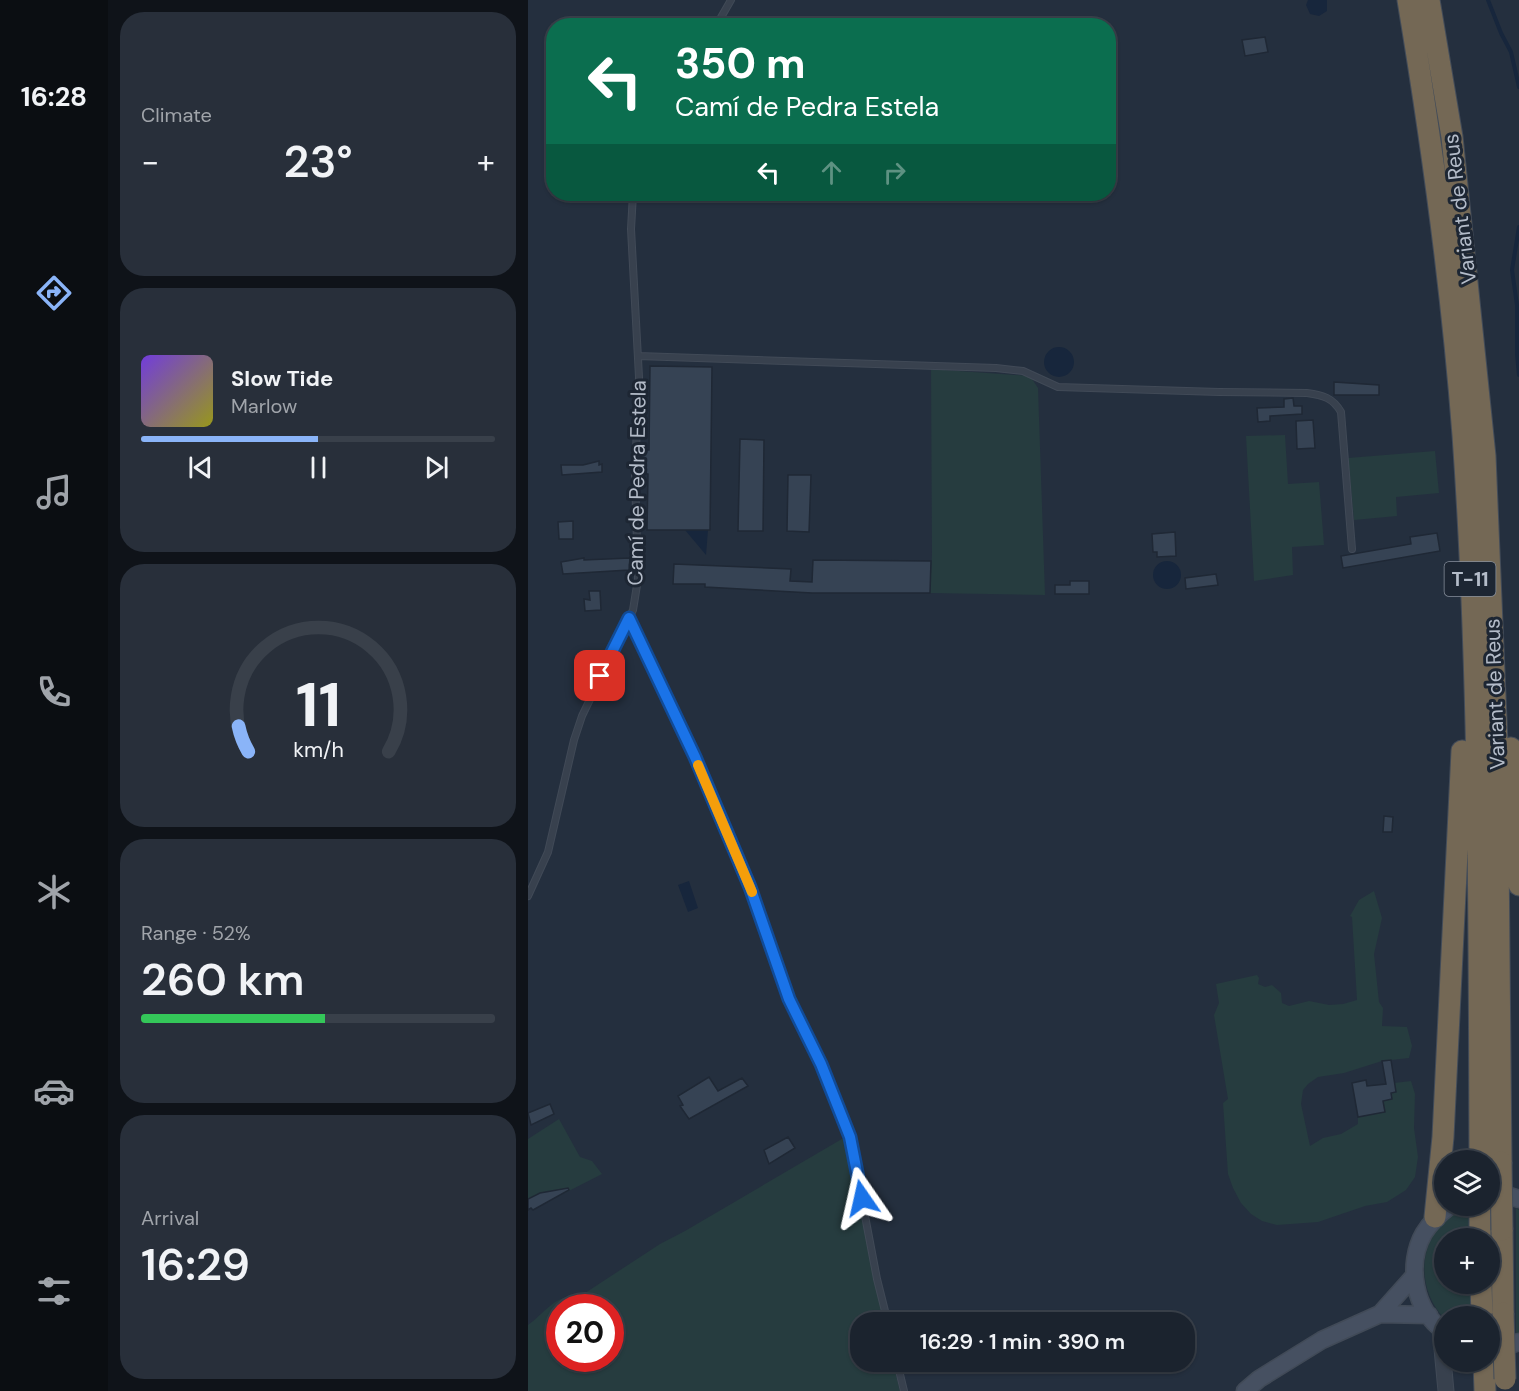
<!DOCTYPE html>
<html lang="en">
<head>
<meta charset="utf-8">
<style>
	:root { --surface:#1b232e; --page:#282f3a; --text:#f1f3f6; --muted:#a0a4aa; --line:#39404a; --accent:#8ab4f8 }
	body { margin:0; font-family:"DM Sans",sans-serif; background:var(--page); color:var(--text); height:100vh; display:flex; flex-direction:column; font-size:22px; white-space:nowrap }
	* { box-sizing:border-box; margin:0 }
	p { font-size:20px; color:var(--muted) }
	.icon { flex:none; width:33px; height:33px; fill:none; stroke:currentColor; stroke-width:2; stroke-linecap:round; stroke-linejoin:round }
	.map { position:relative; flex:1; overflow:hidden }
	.sheet { display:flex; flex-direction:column; gap:12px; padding:12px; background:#0f1319; width:420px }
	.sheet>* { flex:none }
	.guide { position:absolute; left:18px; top:18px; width:570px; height:183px; border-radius:24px; box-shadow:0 2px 4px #0004,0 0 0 2px var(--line); background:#0b6e4f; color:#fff; overflow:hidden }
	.tools { position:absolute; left:906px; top:1150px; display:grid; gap:12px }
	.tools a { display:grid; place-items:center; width:66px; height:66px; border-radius:50%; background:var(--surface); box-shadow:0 2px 4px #0004,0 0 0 2px var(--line); font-size:30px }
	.speed { position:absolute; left:18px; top:1294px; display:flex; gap:12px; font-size:30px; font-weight:700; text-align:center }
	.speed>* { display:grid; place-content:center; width:78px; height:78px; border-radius:50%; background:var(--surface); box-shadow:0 2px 4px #0004,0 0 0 2px var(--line); line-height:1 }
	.speed .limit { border:9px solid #d22; background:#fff; color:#111 }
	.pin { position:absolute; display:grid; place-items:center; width:51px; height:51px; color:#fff; margin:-26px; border-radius:12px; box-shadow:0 3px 9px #0006 }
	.me { position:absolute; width:66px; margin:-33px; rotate:349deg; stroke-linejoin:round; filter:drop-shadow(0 0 4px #0008) }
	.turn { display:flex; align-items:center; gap:21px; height:126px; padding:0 30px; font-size:27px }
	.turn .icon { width:78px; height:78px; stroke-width:2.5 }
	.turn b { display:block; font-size:42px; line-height:51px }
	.lanes { display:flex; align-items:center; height:57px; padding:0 30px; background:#0003; justify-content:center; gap:30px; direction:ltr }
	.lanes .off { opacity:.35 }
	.big { font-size:45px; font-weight:600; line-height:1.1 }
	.sheet .tile { flex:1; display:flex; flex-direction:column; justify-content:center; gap:9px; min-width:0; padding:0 21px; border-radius:24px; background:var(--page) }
	.sheet .dial { align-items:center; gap:0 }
	.dial svg { height:156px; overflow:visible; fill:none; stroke:var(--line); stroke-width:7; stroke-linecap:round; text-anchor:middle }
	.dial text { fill:var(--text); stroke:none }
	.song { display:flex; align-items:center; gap:18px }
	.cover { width:72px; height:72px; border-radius:9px; background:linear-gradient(135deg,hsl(260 70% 55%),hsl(60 70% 35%)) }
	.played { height:6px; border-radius:3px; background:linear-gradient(90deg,var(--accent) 50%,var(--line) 50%) }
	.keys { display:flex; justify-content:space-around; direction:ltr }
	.heat { display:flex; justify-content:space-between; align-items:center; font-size:33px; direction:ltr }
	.charge { height:9px; border-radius:4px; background:linear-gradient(90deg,#34c759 52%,var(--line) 0) }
	.trip { position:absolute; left:322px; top:1312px; width:345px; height:60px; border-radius:24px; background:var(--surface); box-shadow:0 2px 4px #0004,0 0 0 2px var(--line); font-weight:600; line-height:60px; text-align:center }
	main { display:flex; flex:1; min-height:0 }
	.tab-bar { display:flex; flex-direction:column; width:108px; justify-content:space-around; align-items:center; background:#0b0e12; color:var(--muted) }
	.tab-bar .icon { width:42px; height:42px }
	.tab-bar .on { color:var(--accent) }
	.tab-bar b { font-size:27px; color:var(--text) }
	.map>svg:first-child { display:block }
	.green { fill:#263c3f; fill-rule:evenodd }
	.water { fill:#17263c }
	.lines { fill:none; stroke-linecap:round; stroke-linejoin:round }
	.stream { stroke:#17263c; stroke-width:4 }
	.building { fill:#364354; stroke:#1f2835; stroke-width:1.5 }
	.service-casing { stroke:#414a57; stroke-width:8 }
	.tertiary-casing { stroke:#414a57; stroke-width:17 }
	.secondary-casing { stroke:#414a57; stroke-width:19 }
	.motorway-casing { stroke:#434c59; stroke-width:23 }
	.service { stroke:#38414e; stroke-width:6 }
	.tertiary { stroke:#38414e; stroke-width:15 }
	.secondary { stroke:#465061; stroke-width:16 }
	.motorway { stroke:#746855; stroke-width:21 }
	.motorway-bridge-casing { stroke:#434c59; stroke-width:23; stroke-linecap:butt }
	.motorway-bridge { stroke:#746855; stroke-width:21 }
	.route-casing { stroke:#114b97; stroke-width:15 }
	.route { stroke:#1a73e8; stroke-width:10 }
	.slow { stroke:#f59e0b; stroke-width:10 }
	.labels { text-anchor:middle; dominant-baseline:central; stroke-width:6; stroke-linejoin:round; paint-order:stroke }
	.shield { fill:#1d2633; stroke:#878f9c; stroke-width:1.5 }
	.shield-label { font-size:20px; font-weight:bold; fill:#b4bcc9 }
	.street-label { font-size:21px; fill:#b4bcc9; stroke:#1d2633 }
</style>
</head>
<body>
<main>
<nav class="tab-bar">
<b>16:28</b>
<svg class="icon on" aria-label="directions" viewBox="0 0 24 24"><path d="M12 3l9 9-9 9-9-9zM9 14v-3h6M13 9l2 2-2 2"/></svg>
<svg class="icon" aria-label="music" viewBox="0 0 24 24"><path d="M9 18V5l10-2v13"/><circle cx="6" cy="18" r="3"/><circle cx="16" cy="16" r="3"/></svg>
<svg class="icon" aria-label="phone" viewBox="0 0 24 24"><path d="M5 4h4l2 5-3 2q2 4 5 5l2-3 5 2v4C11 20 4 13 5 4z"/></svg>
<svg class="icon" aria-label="climate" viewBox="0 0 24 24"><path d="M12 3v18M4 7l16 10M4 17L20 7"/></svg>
<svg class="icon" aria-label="car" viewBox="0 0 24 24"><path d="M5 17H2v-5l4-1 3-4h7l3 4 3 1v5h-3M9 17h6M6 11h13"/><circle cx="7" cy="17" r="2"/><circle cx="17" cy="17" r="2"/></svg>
<svg class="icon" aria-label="filters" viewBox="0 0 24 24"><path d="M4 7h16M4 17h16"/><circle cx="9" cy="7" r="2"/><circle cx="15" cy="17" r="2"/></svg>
</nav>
<section class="sheet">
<div class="tile"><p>Climate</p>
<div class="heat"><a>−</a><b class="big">23°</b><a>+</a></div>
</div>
<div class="tile">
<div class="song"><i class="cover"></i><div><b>Slow Tide</b><p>Marlow</p></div></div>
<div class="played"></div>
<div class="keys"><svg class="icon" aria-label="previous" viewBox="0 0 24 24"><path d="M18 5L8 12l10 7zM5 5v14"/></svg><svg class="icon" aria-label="pause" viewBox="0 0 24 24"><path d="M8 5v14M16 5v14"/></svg><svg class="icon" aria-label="next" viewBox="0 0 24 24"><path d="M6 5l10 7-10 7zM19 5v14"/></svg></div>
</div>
<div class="tile dial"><svg viewBox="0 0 100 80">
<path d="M14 69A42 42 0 1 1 86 69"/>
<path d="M14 69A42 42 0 0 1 9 56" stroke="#8ab4f8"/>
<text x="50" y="56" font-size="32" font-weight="700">11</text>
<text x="50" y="72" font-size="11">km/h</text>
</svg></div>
<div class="tile"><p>Range · 52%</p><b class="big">260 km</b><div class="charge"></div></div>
<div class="tile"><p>Arrival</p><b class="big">16:29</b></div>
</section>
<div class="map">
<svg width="991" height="1391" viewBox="0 0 991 1391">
	<rect width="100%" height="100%" fill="#242f3e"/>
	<path class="green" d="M403,369l99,7 8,12 7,207 -115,-2 2,-39z
		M757,435l3,49 31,-2 5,63 -32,2 1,28 -39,6 -8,-145z
		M907,451l4,42 -43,4 1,19 -43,4 -6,-62z
		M846,891l8,27 -8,36 5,48 4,6 -1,18 25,1 5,19 -3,12 -27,3 -38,12 -26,4 -10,7 -5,6 -2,14 9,42 13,-8 18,-4 17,-10v-7l27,-5 -2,-11 9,-2 -1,-6 3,-10 17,-2 4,13 -1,34 4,29 -3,20 -9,13 -19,12 -22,4 -47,16 -41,3 -15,-4 -11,-7 -10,-11 -8,-15 -5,-14 -5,-71 5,-4 -14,-84 5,-12 -3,-19 41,-9 2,3 -1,6 7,3 7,-2 9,8 1,10 7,3 20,-5 20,4 14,-1 14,-4 -5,-83 -2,-1 9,-16z
		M31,1119l21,38 12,4 10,13 -47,24 -15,-5 -12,6v-60z
		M319,1136l38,187h-24v39h32l7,29h-372v-66c16,-11 29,-33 51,-28l81,-53 25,-13zM32,1308h50v51h-50z
		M940,1207l1,32h-25v45h26v33l-26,1c-23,-24 -27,-63 -6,-90 7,-10 19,-16 30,-21z
		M988,1208l3,2v123l-3,2z"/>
	<path class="water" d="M780,0h19v11l-8,5 -9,-2 -4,-9z
		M516 362a15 15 0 1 1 30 0a15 15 0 1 1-30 0Z
		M157,530h23l-2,25z
		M625 575a14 14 0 1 1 28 0a14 14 0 1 1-28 0Z
		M161,881l9,27 -10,4 -10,-27z"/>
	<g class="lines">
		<path class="stream" d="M960,0l13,33 10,19 8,35
			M991,227l-7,43 5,35v49l2,21"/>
	</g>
	<path class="building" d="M737,37l3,15 -23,4 -3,-16z
		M122,366l62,1 -2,163h-63l1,-56 -8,-2 1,-22h8z
		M806,382l45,3v10h-45z
		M765,398l1,8h8v8l-32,2v5l-12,1 -1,-14 27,-1v-8z
		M785,420l2,28 -18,1 -1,-28z
		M212,439l24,1 -1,91h-25z
		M71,461v4l3,-1v8l-40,3 -1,-10h22z
		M260,475h23l-2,57 -22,-1z
		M45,521v18h-14l-1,-17z
		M647,532l1,24 -19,1v-5h-4l-1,-18z
		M909,533l3,18 -97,17 -2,-12 70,-12 -1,-7z
		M56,558v2l46,-2 -1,12 -66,4 -2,-12z
		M285,560l118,1 -1,32h-118l-107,-6v-3h-32l1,-20 117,5 -1,12 22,1z
		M688,574l2,11 -32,4 -1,-11z
		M542,581h19v13h-34v-9h15z
		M61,591h11l1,19 -16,1 -1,-12 6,1z
		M856,816l9,1 -1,15h-9z
		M863,1060l5,32 -5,1 1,6 -9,2 2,11 -27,5 -6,-34 14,-3 1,6 19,-2 -4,-23z
		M181,1077l9,14 24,-13 6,8 -59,33 -9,-13 3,-1 -5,-9z
		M22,1104l4,10 -23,11 -3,-12z
		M260,1137l7,11 -26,16 -5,-14z
		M40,1188l1,2 -36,20 -2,-2 -3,2v-11l12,-6z"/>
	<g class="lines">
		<defs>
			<path id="service" d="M188,26l15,-26
				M110,356l358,12 27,3 35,16 161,5 88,1c16,2 26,5 34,19l11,137
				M101,618l66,139 55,130 39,112 24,46 37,92 27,142 11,44
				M0,896l20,-44 26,-112 8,-24 51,-106 5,-31 -3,-104 4,-98 -8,-148 2,-35
				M369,1362l7,29"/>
			<path id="tertiary" d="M912,1328l6,63"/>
			<path id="secondary" d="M962,1194h13l16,5
				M852,1314l49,1
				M916,1331c-30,-20 -38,-67 -20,-98 7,-11 15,-19 26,-27
				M962,1347h13l16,-5
				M717,1391l14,-12 63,-39 58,-26 34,-38"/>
			<path id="motorway" d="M880,0c24,144 44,290 55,435 17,242 16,484 17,726
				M901,0l23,137 33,319 12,288 4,418
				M983,748l8,137
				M952,1206v33
				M907,1217l8,-80 19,-386
				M974,1230l1,83
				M953,1284l1,33
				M956,1362l1,29"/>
		</defs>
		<use href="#service" class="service-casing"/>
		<use href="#tertiary" class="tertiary-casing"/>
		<use href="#secondary" class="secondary-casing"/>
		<use href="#motorway" class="motorway-casing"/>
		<use href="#service" class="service"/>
		<use href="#tertiary" class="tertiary"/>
		<use href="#secondary" class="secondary"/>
		<use href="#motorway" class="motorway"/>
		<defs>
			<path id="motorway-bridge" d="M973,1162l1,68
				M975,1313l2,66"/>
		</defs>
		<use href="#motorway-bridge" class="motorway-bridge-casing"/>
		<use href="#motorway-bridge" class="motorway-bridge"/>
	</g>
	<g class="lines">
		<defs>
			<path id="route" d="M72,676l29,-58 66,139 55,130 39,112 32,65 29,73 12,61"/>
		</defs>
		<use href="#route" class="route-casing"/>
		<use href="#route" class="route"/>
		<path class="slow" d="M170,765l54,127"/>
	</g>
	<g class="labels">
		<rect class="shield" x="916.5" y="562" width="51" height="34" rx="4.5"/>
		<g class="shield-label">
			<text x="942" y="579">T-11</text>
		</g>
		<g class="street-label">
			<text transform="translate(932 209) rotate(-97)">Variant de Reus</text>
			<text transform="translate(109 483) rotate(-89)">Camí de Pedra Estela</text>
			<text transform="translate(967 694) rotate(-92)">Variant de Reus</text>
		</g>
	</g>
</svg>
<div class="tools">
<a><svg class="icon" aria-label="layers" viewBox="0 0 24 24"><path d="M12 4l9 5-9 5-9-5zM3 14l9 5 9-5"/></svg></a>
<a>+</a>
<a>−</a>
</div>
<div class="speed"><div class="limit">20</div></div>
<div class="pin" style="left:72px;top:676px;background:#d93025"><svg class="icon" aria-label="arrive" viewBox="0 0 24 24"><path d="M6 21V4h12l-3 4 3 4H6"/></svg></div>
<svg class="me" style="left:334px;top:1198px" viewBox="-20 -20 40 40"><path d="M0-17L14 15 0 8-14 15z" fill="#1a73e8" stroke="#fff" stroke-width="4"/></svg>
<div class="trip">16:29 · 1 min · 390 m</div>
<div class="guide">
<div class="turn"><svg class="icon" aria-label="left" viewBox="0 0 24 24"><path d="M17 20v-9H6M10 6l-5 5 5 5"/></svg><div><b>350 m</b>Camí de Pedra Estela</div></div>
<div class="lanes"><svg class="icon" aria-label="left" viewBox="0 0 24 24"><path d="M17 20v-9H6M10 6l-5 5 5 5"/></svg><svg class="icon off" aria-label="ahead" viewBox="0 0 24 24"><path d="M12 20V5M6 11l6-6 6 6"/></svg><svg class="icon off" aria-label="right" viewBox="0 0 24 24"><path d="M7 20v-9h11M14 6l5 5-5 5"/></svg></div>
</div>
</div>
</main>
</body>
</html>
